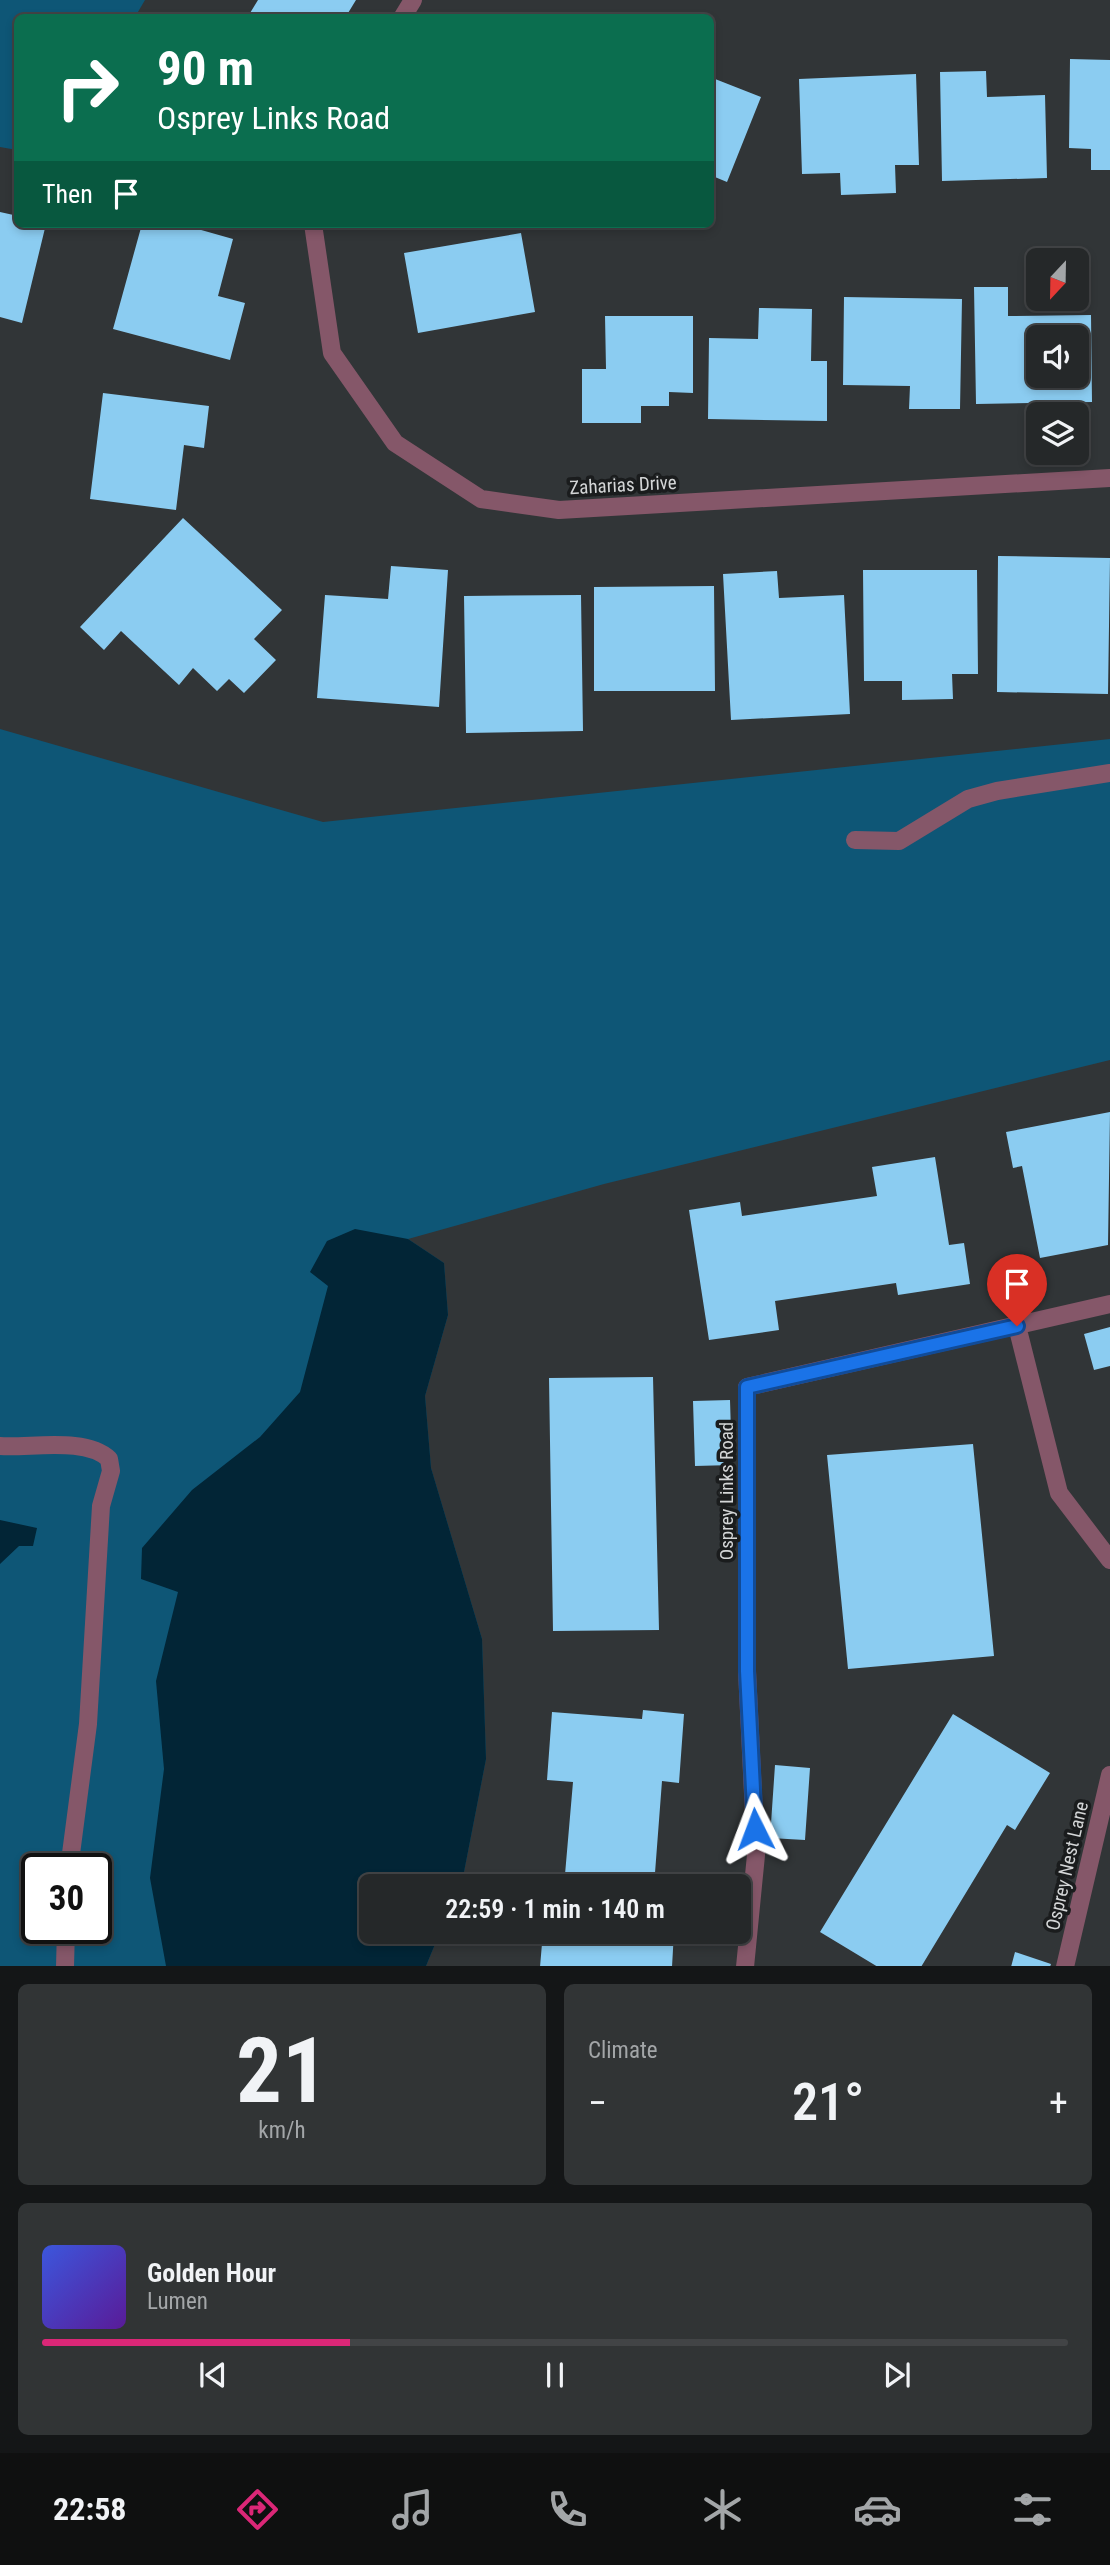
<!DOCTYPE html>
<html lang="en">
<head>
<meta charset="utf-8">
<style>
	:root { --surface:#252829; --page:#313435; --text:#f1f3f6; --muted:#a3a6a8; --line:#424446; --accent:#db2777 }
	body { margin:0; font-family:"Roboto Condensed",sans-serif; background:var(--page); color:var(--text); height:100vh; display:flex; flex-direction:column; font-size:26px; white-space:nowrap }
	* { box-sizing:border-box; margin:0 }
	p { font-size:23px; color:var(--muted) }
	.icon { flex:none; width:38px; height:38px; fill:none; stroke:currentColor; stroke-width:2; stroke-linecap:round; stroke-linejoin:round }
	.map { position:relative; height:1966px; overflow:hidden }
	.details { display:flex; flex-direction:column; gap:18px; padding:18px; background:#141617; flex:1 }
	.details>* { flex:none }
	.banner { position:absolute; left:14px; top:14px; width:700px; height:214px; border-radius:10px; box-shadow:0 4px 10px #0003,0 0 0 2px var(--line); background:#0b6e4f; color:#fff; overflow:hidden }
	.needle { width:46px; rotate:202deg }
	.fabs { position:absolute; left:1026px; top:248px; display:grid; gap:14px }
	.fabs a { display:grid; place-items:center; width:63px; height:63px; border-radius:10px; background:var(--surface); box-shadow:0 4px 10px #0003,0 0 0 2px var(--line); font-size:35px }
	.speed { position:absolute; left:21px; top:1853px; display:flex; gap:14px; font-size:35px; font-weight:700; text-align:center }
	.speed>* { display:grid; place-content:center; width:91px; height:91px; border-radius:50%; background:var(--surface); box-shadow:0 4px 10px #0003,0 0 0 2px var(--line); line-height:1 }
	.speed .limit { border:4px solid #111; border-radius:10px; background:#fff; color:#111 }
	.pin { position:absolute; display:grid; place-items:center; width:60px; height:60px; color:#fff; margin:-72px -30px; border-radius:50% 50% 50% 0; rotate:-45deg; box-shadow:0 0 7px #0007 }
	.pin .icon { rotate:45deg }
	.me { position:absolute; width:77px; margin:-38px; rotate:357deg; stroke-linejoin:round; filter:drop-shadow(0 0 5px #0008) }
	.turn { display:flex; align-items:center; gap:24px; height:147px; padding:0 28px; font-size:32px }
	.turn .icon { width:91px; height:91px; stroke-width:2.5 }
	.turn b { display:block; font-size:49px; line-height:60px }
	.then { display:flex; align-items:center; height:66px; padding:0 28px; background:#0003; gap:14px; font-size:26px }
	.big { font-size:52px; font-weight:600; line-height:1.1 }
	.details .card { flex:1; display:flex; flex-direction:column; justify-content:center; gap:10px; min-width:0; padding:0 24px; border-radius:10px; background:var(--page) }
	.details .dial { align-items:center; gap:0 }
	.dial b { font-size:91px; line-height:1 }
	.song { display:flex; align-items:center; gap:21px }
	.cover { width:84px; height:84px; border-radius:10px; background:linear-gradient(135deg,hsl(230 70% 55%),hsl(270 70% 35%)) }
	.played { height:7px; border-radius:4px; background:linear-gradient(90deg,var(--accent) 30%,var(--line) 30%) }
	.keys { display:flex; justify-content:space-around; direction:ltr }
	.heat { display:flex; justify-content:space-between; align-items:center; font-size:38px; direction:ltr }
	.details .tiles { flex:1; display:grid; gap:18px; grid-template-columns:1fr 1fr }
	.card:last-child { grid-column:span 2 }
	.trip { position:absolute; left:359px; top:1874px; width:392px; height:70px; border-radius:10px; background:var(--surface); box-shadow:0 4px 10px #0003,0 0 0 2px var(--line); font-weight:600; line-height:70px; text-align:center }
	.menu { display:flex; height:112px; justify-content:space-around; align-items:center; background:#0f1010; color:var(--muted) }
	.menu .icon { width:49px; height:49px }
	.menu .active { color:var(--accent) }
	.menu b { font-size:32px; color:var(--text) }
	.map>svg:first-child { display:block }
	.green { fill:#0e5676; fill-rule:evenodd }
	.water { fill:#022536 }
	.building { fill:#8bccf1; fill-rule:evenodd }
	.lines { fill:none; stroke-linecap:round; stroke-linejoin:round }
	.minor { stroke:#855769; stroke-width:18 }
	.route-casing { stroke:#114b97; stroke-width:18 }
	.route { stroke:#1a73e8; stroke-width:12 }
	.labels { text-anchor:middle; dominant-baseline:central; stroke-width:7; stroke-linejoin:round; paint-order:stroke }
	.street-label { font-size:19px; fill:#d4d6d7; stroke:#1a1c1d }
</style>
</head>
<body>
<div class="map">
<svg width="1110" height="1967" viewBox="0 0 1110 1967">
	<rect width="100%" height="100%" fill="#313537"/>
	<path class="green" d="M0,0h145l-10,17 -117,1 -1,132 -17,-3z
		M0,729l323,93 787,-83v321l-506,124 -196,55 36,24 4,52 -23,81 6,72 51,171 4,120 -22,113 -6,14h-87v46h69l-14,34h-426zM37,1869h59v59h-59z"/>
	<path class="water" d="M355,1229l53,10 36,24 4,52 -23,81 6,72 51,171 4,120 -22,113 -6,14h-87v46h69l-14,34h-260l-16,-88 14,-109 -8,-88 22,-89 -37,-13 1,-31 50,-58 68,-53 40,-45 28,-106 -18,-14 17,-31z
		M0,1520l37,8 -4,18h-14l-19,18z"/>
	<path class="building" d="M258,0h98l-11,18h-98z
		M1070,59l40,1v110h-19v-21l-22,-1z
		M986,71l1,26 58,-2 2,83 -105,3 -2,-109z
		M916,74l3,91h-24l1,28 -55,2 -1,-22 -38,1 -3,-95z
		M710,77l51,20 -34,85 -17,-7z
		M0,212l18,4v8h28l-24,99 -22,-6z
		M142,224h38l53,15 -15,57 27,7 -15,57 -117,-31z
		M521,233l14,79 -117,21 -14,-80z
		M974,287h34v29l83,-1 1,87 -116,2zM1038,338h38v38h-38z
		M844,297l118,2 -2,110h-51l1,-23 -67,-1z
		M759,308l53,1 -1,52h16v60l-119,-2 1,-81 49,1z
		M605,316h88v77l-24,-1v14h-28v17h-59v-54h24z
		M103,393l106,13 -5,42 -20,-3 -8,65 -86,-11z
		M183,518l99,92 -28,29 22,21 -32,33 -15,-14 -12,12 -24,-23 -14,17 -58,-54 -17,19 -24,-23z
		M998,556l112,2 -2,136 -111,-2z
		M391,566l57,4 -9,137 -122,-9 8,-103 63,4z
		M863,570h114l1,104h-26l1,25 -51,1v-19h-38z
		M777,571l2,27 65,-3 6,119 -119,6 -8,-146z
		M714,586l1,105h-121v-104z
		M581,595l2,136 -117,2 -2,-137z
		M1110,1112l-2,133 -68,13 -18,-92 -9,2 -7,-36z
		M935,1157l14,88 15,-2 6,41 -72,11 -2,-12 -121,18 4,29 -70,10 -20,-130 51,-8 2,14 135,-20 -5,-29z
		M1110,1327v39l-16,4 -10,-36z
		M653,1377l6,253 -106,1 -4,-253z
		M730,1400l2,65 -37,1 -2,-65z
		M973,1444l21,212 -146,13 -21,-214z
		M643,1710l41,4 -5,69 -17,-2 -8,105h-90l9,-104 -26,-2 5,-68 90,7z
		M953,1714l97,59 -35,57 -8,-5 -86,142h-43l-58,-35z
		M775,1765l35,3 -5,72 -35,-2z
		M543,1932h131l-2,35h-132z
		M1015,1952l36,12 -1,3h-39z"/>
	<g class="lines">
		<path class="minor" d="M402,18l11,-18
			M313,224l19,129 63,90 86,56 78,11 551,-32
			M855,840l44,1 69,-42 29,-8 113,-18
			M1017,1326l42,167 51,67
			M0,1446c32,2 86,-9 109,13l2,12 -10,35 -13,218 -19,145
			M65,1967l1,-39
			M745,1967l11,-112 -9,-184v-284l363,-83
			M1065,1967l45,-192"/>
	</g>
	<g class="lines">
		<defs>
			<path id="route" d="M755,1829l-8,-158v-284l270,-61"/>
		</defs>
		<use href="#route" class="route-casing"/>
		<use href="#route" class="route"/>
	</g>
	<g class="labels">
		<g class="street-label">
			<text transform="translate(623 485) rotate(-3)">Zaharias Drive</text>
			<text transform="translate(726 1491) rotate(-90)">Osprey Links Road</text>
			<text transform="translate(1067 1866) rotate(-77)">Osprey Nest Lane</text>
		</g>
	</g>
</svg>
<div class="fabs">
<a><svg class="needle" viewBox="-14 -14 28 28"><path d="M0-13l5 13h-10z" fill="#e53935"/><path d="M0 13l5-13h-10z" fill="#a3a6a8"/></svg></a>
<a><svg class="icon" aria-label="sound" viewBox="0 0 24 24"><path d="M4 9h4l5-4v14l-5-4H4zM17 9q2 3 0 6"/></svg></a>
<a><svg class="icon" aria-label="layers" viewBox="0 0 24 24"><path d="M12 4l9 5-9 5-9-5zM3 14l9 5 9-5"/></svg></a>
</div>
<div class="speed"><div class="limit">30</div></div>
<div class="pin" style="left:1017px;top:1326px;background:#d93025"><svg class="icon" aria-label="arrive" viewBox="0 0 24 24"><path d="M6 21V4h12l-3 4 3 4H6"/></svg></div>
<svg class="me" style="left:755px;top:1829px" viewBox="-20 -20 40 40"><path d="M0-17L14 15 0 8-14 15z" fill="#1a73e8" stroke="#fff" stroke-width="4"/></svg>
<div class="trip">22:59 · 1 min · 140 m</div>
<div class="banner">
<div class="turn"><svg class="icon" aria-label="right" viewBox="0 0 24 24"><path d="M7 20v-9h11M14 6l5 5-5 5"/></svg><div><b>90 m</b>Osprey Links Road</div></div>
<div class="then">Then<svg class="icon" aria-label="arrive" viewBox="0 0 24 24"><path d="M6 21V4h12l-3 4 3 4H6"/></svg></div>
</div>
</div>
<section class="details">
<div class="tiles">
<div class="card dial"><b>21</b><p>km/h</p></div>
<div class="card"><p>Climate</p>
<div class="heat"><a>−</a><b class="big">21°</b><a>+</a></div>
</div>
<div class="card">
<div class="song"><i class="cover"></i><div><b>Golden Hour</b><p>Lumen</p></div></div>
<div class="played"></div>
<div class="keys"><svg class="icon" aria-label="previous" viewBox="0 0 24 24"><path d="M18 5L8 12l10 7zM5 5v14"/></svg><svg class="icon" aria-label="pause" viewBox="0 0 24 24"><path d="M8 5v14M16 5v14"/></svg><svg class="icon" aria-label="next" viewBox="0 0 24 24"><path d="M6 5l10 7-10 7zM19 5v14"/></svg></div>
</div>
</div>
</section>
<nav class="menu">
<b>22:58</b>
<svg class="icon active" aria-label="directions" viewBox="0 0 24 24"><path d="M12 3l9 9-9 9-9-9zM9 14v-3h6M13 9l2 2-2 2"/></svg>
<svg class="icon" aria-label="music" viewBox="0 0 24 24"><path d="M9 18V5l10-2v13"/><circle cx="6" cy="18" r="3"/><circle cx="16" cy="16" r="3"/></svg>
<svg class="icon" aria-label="phone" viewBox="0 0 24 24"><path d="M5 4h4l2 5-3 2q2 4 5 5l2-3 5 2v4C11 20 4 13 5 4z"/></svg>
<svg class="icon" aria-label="climate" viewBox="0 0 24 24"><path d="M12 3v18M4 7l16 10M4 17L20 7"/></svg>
<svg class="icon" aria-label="car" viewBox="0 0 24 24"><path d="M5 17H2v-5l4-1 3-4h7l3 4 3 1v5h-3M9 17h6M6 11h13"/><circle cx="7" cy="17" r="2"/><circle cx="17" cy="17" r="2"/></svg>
<svg class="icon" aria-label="filters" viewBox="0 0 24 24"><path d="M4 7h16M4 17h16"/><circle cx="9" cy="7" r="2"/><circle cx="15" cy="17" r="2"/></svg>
</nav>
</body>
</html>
